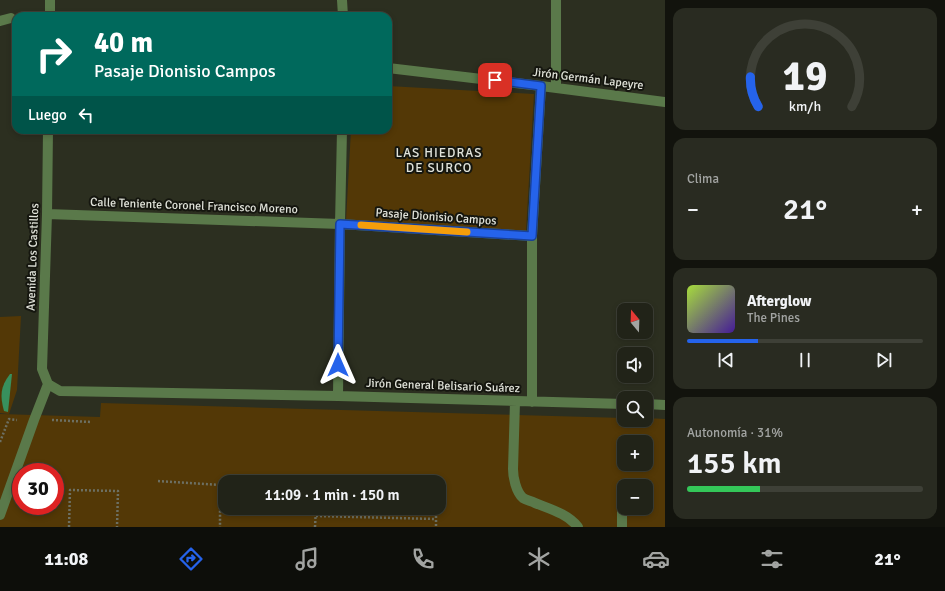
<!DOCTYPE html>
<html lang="es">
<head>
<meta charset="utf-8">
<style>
	:root { --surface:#212318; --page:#292b21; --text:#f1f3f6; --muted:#a2a4a2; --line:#3e4037; --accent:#2563eb }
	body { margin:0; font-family:Signika,sans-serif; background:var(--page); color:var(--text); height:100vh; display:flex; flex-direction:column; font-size:15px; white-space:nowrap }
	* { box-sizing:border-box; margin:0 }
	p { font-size:13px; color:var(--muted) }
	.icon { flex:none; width:22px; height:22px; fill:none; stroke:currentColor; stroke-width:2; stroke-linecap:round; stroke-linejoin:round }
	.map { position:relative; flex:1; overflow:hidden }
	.details { display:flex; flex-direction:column; gap:8px; padding:8px; background:#12130d; width:280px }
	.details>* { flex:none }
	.top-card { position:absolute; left:12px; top:12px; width:380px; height:122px; border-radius:12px; box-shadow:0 2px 6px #0003,0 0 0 1px var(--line); background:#00695c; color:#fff; overflow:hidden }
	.needle { width:26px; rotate:341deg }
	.tools { position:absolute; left:617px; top:303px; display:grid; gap:8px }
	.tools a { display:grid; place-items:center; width:36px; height:36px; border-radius:8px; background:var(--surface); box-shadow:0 2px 6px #0003,0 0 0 1px var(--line); font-size:20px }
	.speed { position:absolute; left:12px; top:463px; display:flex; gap:8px; font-size:20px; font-weight:700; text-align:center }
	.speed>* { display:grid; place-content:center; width:52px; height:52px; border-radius:50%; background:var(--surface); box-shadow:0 2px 6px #0003,0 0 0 1px var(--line); line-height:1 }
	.speed .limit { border:6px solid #d22; background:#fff; color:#111 }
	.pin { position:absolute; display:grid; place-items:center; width:34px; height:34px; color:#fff; margin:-17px; border-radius:8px; box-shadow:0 2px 6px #0006 }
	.me { position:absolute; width:44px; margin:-22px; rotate:0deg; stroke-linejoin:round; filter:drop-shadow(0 0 3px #0008) }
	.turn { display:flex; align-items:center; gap:14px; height:84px; padding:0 16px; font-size:18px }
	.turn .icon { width:52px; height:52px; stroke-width:2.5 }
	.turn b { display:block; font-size:28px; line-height:34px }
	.then { display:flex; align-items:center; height:38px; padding:0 16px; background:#0003; gap:8px; font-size:15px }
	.big { font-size:30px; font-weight:600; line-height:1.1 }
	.details .card { flex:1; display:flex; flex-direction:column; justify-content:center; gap:6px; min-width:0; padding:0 14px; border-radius:12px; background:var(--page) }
	.details .dial { align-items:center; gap:0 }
	.dial svg { height:104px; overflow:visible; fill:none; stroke:var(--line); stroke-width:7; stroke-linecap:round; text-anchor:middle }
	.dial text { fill:var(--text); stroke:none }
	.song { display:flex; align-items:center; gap:12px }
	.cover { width:48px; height:48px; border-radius:6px; background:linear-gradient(135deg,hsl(80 70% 55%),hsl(260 70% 35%)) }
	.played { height:4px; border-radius:2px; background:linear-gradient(90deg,var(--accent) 30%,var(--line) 30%) }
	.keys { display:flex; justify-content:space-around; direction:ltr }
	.heat { display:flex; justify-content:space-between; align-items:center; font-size:22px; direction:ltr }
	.charge { height:6px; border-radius:3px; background:linear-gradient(90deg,#34c759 31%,var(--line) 0) }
	.trip { position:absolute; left:218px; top:475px; width:228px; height:40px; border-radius:12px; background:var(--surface); box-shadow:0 2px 6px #0003,0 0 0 1px var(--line); font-weight:600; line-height:40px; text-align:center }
	.tab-bar { display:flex; height:64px; justify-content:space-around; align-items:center; background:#0d0e0a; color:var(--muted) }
	.tab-bar .icon { width:28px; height:28px }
	.tab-bar .selected { color:var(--accent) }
	.tab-bar b { font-size:18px; color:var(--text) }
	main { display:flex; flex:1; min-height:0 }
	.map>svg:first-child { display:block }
	.green { fill:#533806; fill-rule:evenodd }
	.water { fill:#38905d }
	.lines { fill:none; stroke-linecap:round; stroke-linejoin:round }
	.path { stroke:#6d7063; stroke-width:2.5; stroke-dasharray:2 2; stroke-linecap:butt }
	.minor { stroke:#5a794a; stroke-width:10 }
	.route-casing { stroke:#184099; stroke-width:10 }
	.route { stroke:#2563eb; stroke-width:7 }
	.slow { stroke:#f59e0b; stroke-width:7 }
	.labels { text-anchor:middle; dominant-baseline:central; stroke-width:4; stroke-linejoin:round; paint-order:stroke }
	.street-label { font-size:12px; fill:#e1e3da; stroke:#15160f }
	.neighbourhood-label { font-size:13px; letter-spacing:1px; fill:#e1e3da; stroke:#15160f }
</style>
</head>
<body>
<main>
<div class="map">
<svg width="665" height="527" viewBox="0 0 665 527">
	<rect width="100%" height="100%" fill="#2c2f20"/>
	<path class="green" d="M388,86l146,8 -8,137 -180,-11 5,-90h37z
		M21,316l-4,74 -8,24 -9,-1v-96z
		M101,403l523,15v2h22v-2l19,1v108h-665v-113l100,3zM624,442h22v22h-22zM21,472h34v34h-34zM225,482h214v26h-214zM624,486h22v22h-22z"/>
	<path class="water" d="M10,374h2l-4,38 -4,-1c-4,-15 -4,-24 6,-37z"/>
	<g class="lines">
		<path class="path" d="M52,420l39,2
			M0,442l9,-23 8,1
			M158,481l62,4v42
			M436,508v19
			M316,516l120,3
			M69,527l1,-37 48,1 -1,36
			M315,527l1,-19"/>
		<path class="minor" d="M342,0l1,16
			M556,0v88
			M50,16v-16
			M0,21l11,-3
			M388,68l153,18 124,16
			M47,214l293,10 192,12
			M48,384l12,7 278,5 286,8
			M48,384l-6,-15 5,-155 1,-84
			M338,396l2,-172 2,-94
			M515,402l-2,67c0,8 3,23 10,29 3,2 8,3 12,5 15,6 33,11 43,24
			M532,402v-166l9,-150
			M646,404l19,1
			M0,515l34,-95 14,-36
			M622,527v-24"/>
	</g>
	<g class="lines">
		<defs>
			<path id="route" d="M338,365l2,-141 192,12 9,-150 -46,-6"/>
		</defs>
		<use href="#route" class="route-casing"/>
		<use href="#route" class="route"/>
		<path class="slow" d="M361,225l106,7"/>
	</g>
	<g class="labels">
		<g class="street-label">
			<text transform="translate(588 79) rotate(7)">Jirón Germán Lapeyre</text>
			<text transform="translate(194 206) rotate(2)">Calle Teniente Coronel Francisco Moreno</text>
			<text transform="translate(436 217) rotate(4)">Pasaje Dionisio Campos</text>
			<text transform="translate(33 257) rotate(-88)">Avenida Los Castillos</text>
			<text transform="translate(443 386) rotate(2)">Jirón General Belisario Suárez</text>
		</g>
		<g class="neighbourhood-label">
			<text x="439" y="153">LAS HIEDRAS<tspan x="439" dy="15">DE SURCO</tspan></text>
		</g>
	</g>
</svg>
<div class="tools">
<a><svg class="needle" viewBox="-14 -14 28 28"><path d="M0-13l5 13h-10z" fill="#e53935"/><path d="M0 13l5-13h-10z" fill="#a2a4a2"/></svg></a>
<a><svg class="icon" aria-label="sound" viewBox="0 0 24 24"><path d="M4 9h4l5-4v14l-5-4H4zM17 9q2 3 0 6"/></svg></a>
<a><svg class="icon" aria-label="search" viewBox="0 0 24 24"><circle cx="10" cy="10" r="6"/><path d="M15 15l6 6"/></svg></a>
<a>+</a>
<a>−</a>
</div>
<div class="speed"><div class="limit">30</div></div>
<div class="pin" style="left:495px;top:80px;background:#d93025"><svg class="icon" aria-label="arrive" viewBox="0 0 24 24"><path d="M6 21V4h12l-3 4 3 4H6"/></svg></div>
<svg class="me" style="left:338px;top:365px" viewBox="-20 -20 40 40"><path d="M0-17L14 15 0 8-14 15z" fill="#2563eb" stroke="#fff" stroke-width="4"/></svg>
<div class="trip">11:09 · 1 min · 150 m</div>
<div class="top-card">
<div class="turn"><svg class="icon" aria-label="right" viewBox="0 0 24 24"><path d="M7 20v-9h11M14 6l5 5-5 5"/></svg><div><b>40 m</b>Pasaje Dionisio Campos</div></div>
<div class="then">Luego<svg class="icon" aria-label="left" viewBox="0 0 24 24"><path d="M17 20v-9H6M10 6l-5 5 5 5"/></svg></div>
</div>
</div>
<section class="details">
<div class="card dial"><svg viewBox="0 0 100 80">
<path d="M14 69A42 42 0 1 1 86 69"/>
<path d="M14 69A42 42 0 0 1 8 46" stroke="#2563eb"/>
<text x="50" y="56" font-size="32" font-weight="700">19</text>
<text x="50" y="72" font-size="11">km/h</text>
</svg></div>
<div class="card"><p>Clima</p>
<div class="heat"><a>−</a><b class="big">21°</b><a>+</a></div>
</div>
<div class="card">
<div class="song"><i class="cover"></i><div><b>Afterglow</b><p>The Pines</p></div></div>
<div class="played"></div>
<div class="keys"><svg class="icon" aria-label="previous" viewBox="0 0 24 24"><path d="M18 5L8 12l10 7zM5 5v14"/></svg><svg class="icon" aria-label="pause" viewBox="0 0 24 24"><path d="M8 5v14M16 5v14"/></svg><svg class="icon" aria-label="next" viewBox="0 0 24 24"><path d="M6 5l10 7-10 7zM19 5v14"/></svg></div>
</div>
<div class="card"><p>Autonomía · 31%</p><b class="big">155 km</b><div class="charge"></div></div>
</section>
</main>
<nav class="tab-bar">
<b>11:08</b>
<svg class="icon selected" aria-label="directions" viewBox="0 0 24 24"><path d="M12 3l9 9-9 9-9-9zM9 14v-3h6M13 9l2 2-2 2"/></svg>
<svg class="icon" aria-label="music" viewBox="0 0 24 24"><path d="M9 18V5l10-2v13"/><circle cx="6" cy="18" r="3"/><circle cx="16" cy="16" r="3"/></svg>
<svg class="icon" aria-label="phone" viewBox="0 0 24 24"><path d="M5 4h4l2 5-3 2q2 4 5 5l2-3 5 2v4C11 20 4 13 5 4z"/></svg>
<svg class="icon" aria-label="climate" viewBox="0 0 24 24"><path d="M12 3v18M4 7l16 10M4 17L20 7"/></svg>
<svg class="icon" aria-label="car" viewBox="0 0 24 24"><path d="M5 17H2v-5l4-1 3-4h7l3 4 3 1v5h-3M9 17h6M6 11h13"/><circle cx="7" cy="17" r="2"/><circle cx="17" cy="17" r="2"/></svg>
<svg class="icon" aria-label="filters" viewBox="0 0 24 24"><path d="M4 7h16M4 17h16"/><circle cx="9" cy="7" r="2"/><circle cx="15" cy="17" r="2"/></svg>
<b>21°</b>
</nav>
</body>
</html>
